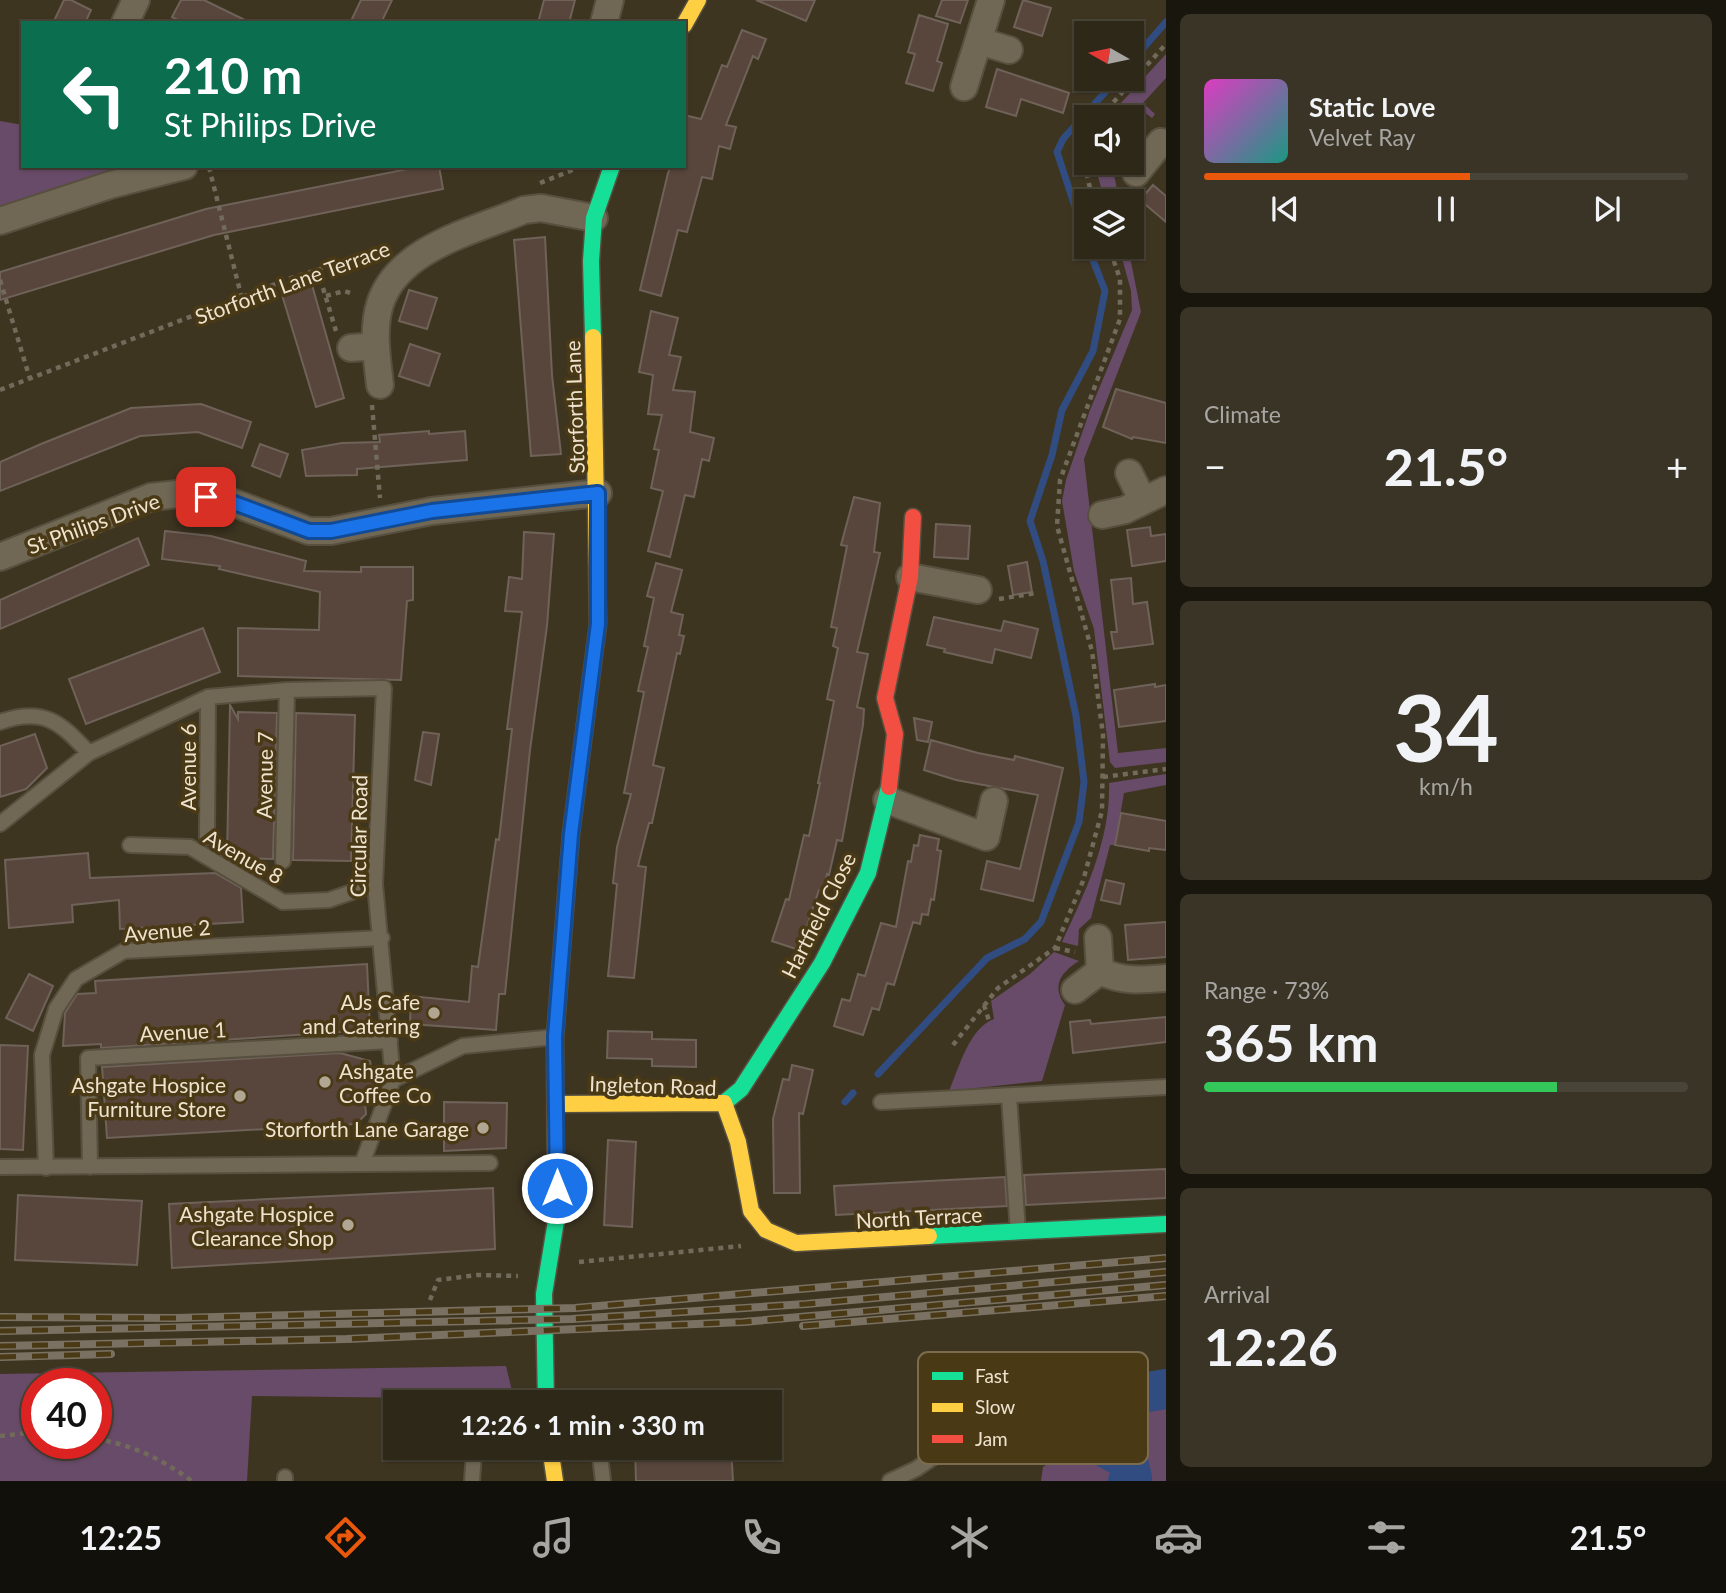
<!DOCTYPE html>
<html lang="en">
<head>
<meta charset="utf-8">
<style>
	:root { --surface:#2e2819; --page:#3a3426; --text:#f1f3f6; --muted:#a7a6a2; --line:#494438; --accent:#ea580c }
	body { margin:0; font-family:Lato,sans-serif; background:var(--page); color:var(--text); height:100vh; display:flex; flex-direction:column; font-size:26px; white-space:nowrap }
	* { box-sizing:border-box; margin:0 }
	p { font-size:23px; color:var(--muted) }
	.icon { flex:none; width:38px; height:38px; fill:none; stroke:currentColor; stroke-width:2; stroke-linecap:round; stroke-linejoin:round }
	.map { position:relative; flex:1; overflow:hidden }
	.details { display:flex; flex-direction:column; gap:14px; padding:14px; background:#19160e; width:560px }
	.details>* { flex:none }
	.hud { position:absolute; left:21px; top:21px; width:665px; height:147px; border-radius:0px; box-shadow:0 2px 5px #0004,0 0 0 2px var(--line); background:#0b6e4f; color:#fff; overflow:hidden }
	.needle { width:46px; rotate:279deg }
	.controls { position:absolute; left:1074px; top:21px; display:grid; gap:14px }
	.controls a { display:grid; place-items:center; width:70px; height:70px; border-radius:0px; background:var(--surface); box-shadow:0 2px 5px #0004,0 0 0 2px var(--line); font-size:35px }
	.speed { position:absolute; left:21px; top:1368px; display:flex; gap:14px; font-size:35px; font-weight:700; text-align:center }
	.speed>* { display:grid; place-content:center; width:91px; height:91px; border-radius:50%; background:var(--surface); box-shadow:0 2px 5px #0004,0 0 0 2px var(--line); line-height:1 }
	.speed .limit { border:10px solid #d22; background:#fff; color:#111 }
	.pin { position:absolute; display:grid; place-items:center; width:60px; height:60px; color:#fff; margin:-30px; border-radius:14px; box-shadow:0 4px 10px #0006 }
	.me { position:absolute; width:77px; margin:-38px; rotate:0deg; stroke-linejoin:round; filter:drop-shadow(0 0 5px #0008) }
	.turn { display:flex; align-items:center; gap:24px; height:147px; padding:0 28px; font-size:32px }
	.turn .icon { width:91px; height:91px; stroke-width:2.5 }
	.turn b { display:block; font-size:49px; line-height:60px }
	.big { font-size:52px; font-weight:700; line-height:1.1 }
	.details .widget { flex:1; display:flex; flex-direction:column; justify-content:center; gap:10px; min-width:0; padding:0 24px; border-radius:10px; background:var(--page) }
	.details .dial { align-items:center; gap:0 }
	.dial b { font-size:91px; line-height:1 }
	.song { display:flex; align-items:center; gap:21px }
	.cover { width:84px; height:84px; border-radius:10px; background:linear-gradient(135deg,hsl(310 70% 55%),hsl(170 70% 35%)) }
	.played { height:7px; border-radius:4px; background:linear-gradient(90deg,var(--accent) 55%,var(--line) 55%) }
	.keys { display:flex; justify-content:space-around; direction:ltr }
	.heat { display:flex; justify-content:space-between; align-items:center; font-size:38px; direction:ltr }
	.charge { height:10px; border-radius:5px; background:linear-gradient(90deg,#34c759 73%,var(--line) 0) }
	.trip { position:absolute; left:383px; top:1390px; width:399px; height:70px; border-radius:0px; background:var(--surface); box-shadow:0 2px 5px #0004,0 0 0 2px var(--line); font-weight:700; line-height:70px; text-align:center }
	.tab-bar { display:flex; height:112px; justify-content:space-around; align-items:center; background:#12100a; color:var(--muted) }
	.tab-bar .icon { width:49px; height:49px }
	.tab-bar .active { color:var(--accent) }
	.tab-bar b { font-size:32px; color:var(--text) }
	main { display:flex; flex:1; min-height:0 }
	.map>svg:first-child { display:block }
	.green { fill:#684b68; fill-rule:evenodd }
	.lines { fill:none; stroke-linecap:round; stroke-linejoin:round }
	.stream { stroke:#314c81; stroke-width:7 }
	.river { stroke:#314c81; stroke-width:40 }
	.building { fill:#58463c; stroke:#6f6259; stroke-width:2 }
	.lane-casing { stroke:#58503f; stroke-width:18 }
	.street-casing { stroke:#58503f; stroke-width:30 }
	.fast-casing { stroke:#58503f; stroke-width:19 }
	.slow-casing { stroke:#58503f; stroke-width:19 }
	.jam-casing { stroke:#58503f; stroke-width:19 }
	.path { stroke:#726b5b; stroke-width:4.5; stroke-dasharray:5 5; stroke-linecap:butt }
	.lane { stroke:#706755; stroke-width:14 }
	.street { stroke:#706755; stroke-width:26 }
	.fast { stroke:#16e098; stroke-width:16 }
	.slow { stroke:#ffcf43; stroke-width:16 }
	.jam { stroke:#f24e42; stroke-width:16 }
	.rail-casing { stroke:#7a7162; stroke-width:8 }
	.rail { stroke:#4a3915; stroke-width:5; stroke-dasharray:16; stroke-linecap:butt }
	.route-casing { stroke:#114b97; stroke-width:18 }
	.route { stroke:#1a73e8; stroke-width:12 }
	.poi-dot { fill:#b0a692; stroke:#4a3915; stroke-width:2.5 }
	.labels { text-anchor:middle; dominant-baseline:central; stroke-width:7; stroke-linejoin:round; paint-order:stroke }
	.street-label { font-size:21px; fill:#eee3cf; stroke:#4a3915 }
	.poi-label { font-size:21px; fill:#eee3cf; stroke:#4a3915; text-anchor:end }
	.key { fill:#4a3915; stroke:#7b6c4d; stroke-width:2 }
	.key-label { font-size:19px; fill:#eee3cf }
</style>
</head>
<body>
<main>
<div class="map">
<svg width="1166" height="1481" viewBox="0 0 1166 1481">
	<rect width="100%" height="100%" fill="#3e3521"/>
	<path class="green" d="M1166,54v24l-23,25 12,11 -3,4 -13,-10 -8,9h-23z
		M0,121l23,4v41h86v4l-109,36z
		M1094,163l25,1 -5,10 5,27h-14z
		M1119,247h9l13,65 -57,147 34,294 48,-5v14l-51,6 -5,-6 -16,-133 -20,-58 -12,-70 4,-21 24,-70 42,-100 -1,-19z
		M1166,774v11l-42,8 -9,52h-5l-19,73 -12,11 -1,17 -16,-4c23,-49 49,-103 47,-159z
		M1054,952l25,9c-18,11 -28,25 -14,44l-23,76 -93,10c10,-23 20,-63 45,-72l-3,-18 39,-27z
		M506,1366l8,33 -262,-3 -5,85h-247v-107zM37,1384h59v60h-59z
		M1166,1373v108h-125l2,-14 13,-9 11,-46 25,-25z"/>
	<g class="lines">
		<path class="stream" d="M1132,61l34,-39
			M1087,243l-30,-91 6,-13 54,-60
			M878,1074l109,-116 38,-19 16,-17 38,-100 5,-40 -8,-66 -33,-155 -13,-40 22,-66 10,-45 31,-59 12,-60 -17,-44
			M845,1102l8,-9"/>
		<path class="river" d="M1128,1481l4,-3 -4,-18 -32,-18 5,-28 22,-18 43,-7"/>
	</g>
	<path class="building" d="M64,0h7l20,10 -6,13h-32z
		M181,0h23l47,23h-68l-11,-6z
		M361,0h31l-11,23h-31z
		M544,0h31l-6,23h-31z
		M756,0h59l-9,21z
		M942,0h26l-8,23 -24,-7z
		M1023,0l28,8 -9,28 -28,-9z
		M919,15l29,9 -11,37 5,2 -9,28 -27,-8 9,-29 -7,-2z
		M742,30l24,9 -8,20 -5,-3 -27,69 10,2 -6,22 -11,-3 -7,33 -10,-2 -15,55 -9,-2 -17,66 -21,-6 28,-117 3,-7h13v-51l17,4 21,-54 5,2z
		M997,69l72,24 -6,20 -42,-14 -5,17 -30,-9z
		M423,166h16l4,23 -229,46 -214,65v-28l206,-63z
		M1153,185l13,11v26l-26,-22z
		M545,237l7,138 9,79 -30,2 -17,-216z
		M312,285l32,113 -28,9 -34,-112z
		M409,290l28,8 -10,31 -28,-8z
		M651,311l27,7 -9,37 12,2 -8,33 22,2 -5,40 24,6 -5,23 -7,-2 -8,38 -9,-2 -15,62 -22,-6 15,-60 -12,-3 8,-38 -5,-1 8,-34 -14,-1 5,-39 -14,-3z
		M410,344l30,10 -11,32 -30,-10z
		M1116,389l50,14v40l-33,-6 -1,2 -29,-12z
		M201,404l50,18 -9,26 -44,-16 -58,4 -140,55v-29l41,-18 90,-36z
		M429,431v3l36,-3 2,29 -110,9v6l-51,1 -4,-26 40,-7 38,-1 -1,-7z
		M260,444l28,10 -8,23 -28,-11z
		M854,497l26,6 -6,49 6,1 -23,99 11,2 -11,53 7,2 -1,16 -21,116 -5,-1 -8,35 -2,-1 -4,17 -4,-1 -20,60 -27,-9 14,-42 3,1 15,-65 5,1 11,-53h-2l16,-82 -7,-2 11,-51 -5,-2 4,-18 -6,-1 16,-81 -6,-1z
		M936,524l34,2 -2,33 -34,-2z
		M1150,527l1,9 15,-2v27l-34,5 -5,-36z
		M165,531l46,5 95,25 -2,10 57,1v-5h52v33l-6,1 -6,79 -163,-4v-48l81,2 1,-38 -101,-23 1,-3 -58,-7z
		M524,532l30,2 -7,92 -17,124 -25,244h-6l-3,36 -86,-6 1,-28 58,6 3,-36 6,1 18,-128 3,1 13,-111h-5l15,-117 -17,-1 4,-34 13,2z
		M138,538l11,27 -149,64v-29z
		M1027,562l5,30 -19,3 -5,-29z
		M656,563l26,7 -11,42 12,3 -4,20 5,1 -4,18 -3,-1 -24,112 11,3 -12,55h-3l-11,43 8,1 -12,111 -26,-2 9,-92 -4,-1 4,-36 14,-53 -7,-1 20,-101 -6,-1 10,-44 -4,-1 10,-48 -7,-2z
		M1131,578l2,26 14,-2 6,42 -39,5 -3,-17h6l-6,-52z
		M934,617l67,14 3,-10 34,8 -7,29 -36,-9 -3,14 -48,-11 1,-3 -18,-4z
		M203,628l17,44 -134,52 -17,-45z
		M1155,684v3l11,-2v36l-47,6 -5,-37z
		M230,705l8,14v-7l39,1 -4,146 -46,-1z
		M296,713l59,2 -4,146 -58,-1z
		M914,718l18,4 -4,20 -11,-2z
		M423,732l16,2 -8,51 -16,-5z
		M35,734l12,34 -21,21 -26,8v-51z
		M931,740l47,13 36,7 1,-4 48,12 -30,133 -52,-12 6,-28 33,8 18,-74 -82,-15 -32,-10z
		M1121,813l45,8v29l-17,-2v3l-34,-6z
		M920,835l19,4 -2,11 4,1 -7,49 -3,-1 -3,16 -6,-1 -2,10 -7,-2 -19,63 -7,-2 -8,27 -7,-2 -9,27 -29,-9 8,-27 8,2 8,-27 7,2 16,-53 15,4 12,-66 3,1 3,-17 4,1z
		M88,853l2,25 125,-5 26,15 2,34 -123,7 -1,-29 -47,5 1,17 -64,6 -4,-68z
		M1106,880l18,4 -4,20 -19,-4z
		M1166,922v35l-38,3 -3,-35z
		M367,964l3,66 -269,18v-4l-38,2 2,-33 12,-19 19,-1 -1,-12z
		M29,974l24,12 -20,45 -27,-13z
		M1166,1017v25l-93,11 -3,-31 20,-2 1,4z
		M608,1031l44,1v7l44,1v27l-44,-1v-7l-45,-1z
		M0,1045l28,1 -5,104 -23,-1z
		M340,1053l30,8 1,6h7l-1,28 -3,5 -9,1 1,13 -10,10 -249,14 -5,-71z
		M792,1065l21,5 -10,44 -4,-1 1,80h-26l-1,-74 10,-40 6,1z
		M444,1102l63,1 -1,45 -62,3z
		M608,1140l28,2 -4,85 -28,-2z
		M1166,1169v29l-140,7 -2,-30z
		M1005,1177l2,29 -171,9 -2,-29z
		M493,1188l2,61 -323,19 -3,-64z
		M18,1195l124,6 -5,64 -122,-5z
		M635,1447h96l2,34h-97z"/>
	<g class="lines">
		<defs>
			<path id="lane" d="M0,722c44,-15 60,0 89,31
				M0,824l89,-71 119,-56 79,-7 97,-2 -9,196 18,196 -31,84 -362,3
				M207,837l1,-140
				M130,845l60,2 93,55 46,-2 46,-16
				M283,861l4,-171
				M393,1080l70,-34 92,-9
				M1009,1096l9,136
				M881,1102l285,-15
				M362,1164l128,-1
				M90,1167l-2,-109 302,-17
				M46,1168l-4,-113 14,-46 20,-30 48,-28 258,-13
				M599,1447l4,34
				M285,1477v4
				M472,1481l2,-29
				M890,1481l26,-12 34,-23"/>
			<path id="street" d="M125,23l11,-23
				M604,23l6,-23
				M979,41l30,9
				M964,87l27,-87
				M1136,173l25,-31
				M0,221l110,-36 74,-19
				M351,348l25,-2
				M380,385c-3,-26 -8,-55 0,-81 18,-57 95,-73 144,-94l17,-2 53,10
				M1129,473l14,28
				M1102,515l23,-5 41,-20
				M0,557l151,-60 36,-4 39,7 83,31h22l101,-20 166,-18
				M910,577l68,13
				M887,800l99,37 8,-36
				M1100,971c22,11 42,9 66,7
				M1075,990l25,-19 -2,-33"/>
			<path id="fast" d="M593,337l-2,-76 3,-43 18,-52
				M724,1103l17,-14 81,-126 46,-90 21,-86
				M929,1236l237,-12
				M546,1402l-2,-108 12,-73 -1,-184 16,-203 14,-109"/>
			<path id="slow" d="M684,25l14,-25
				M585,725l13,-101 -5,-287
				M557,1104l167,-1 14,39 13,69 15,19 30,13 133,-7
				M550,1447l5,34"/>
			<path id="jam" d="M889,787l6,-53 -10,-36 25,-121 3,-60"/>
		</defs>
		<use href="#lane" class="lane-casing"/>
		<use href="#street" class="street-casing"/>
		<use href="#fast" class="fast-casing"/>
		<use href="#slow" class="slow-casing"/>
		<use href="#jam" class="jam-casing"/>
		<path class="path" d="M1100,117l66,-73
			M1087,135l-6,15 12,51
			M209,167l33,132
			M540,183l40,-16
			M0,280l30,99
			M323,288l13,43
			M326,296l18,-5 10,3
			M0,390l291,-112 99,-31
			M372,405l8,93
			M999,599l37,-6
			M1103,777l63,-8
			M1055,948l20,4
			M984,1005l5,16
			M953,1045l45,-57 57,-40 28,-67 19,-70 1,-76 -11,-84 -35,-125 3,-46 60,-161v-40l-11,-32
			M579,1262l162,-16
			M430,1300l8,-20 39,-5 41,1
			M0,1436l37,-4
			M96,1439c38,6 65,20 96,42"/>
		<use href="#lane" class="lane"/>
		<use href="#street" class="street"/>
		<use href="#fast" class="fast"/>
		<use href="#slow" class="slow"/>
		<use href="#jam" class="jam"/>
		<defs>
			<path id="rail" d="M0,1317l175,1 400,-10 591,-50
				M803,1326l363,-30
				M0,1331l572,-12 234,-15 360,-32
				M0,1346l347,-7 396,-17 423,-37
				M0,1357l111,-3"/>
		</defs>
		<use href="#rail" class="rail-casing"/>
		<use href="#rail" class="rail"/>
	</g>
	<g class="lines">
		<defs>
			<path id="route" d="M206,497l20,3 83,31h22l101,-20 166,-18v131l-27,210 -16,203 2,151"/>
		</defs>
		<use href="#route" class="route-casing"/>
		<use href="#route" class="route"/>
	</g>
	<g class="poi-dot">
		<circle cx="434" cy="1013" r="7"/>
		<circle cx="325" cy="1082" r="7"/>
		<circle cx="240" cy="1096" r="7"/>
		<circle cx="483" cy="1128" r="7"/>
		<circle cx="348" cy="1225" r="7"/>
	</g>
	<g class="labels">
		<g class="street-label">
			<text transform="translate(292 282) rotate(-20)">Storforth Lane Terrace</text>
			<text transform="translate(574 407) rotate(-92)">Storforth Lane</text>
			<text transform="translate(93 523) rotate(-20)">St Philips Drive</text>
			<text transform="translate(187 767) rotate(-90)">Avenue 6</text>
			<text transform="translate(264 775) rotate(-89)">Avenue 7</text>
			<text transform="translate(358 836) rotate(-89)">Circular Road</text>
			<text transform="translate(244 856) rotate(30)">Avenue 8</text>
			<text transform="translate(818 915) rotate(-63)">Hartfield Close</text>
			<text transform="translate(167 930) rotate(-5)">Avenue 2</text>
			<text transform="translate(183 1031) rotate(-3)">Avenue 1</text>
			<text transform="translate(653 1085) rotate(2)">Ingleton Road</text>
			<text transform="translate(919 1217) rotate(-3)">North Terrace</text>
		</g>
		<g class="poi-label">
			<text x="420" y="1001">AJs Cafe<tspan x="420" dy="24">and Catering</tspan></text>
			<text x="339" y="1070" text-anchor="start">Ashgate<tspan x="339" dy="24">Coffee Co</tspan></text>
			<text x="226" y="1084">Ashgate Hospice<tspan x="226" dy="24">Furniture Store</tspan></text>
			<text x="469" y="1128">Storforth Lane Garage</text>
			<text x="334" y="1213">Ashgate Hospice<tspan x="334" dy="24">Clearance Shop</tspan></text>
		</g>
	</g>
	<rect x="918" y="1352" width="230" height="112" rx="10" class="key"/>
	<rect x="932" y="1372" width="31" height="8" fill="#16e098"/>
	<rect x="932" y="1403" width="31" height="9" fill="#ffcf43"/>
	<rect x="932" y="1435" width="31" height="8" fill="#f24e42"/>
	<g class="key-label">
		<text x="975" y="1383">Fast</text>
		<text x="975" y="1414">Slow</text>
		<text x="975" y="1446">Jam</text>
	</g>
</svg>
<div class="controls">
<a><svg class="needle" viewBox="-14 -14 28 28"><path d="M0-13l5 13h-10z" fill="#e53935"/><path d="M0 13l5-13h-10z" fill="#a7a6a2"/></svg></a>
<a><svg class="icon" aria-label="sound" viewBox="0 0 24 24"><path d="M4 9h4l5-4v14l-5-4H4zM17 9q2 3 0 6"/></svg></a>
<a><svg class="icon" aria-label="layers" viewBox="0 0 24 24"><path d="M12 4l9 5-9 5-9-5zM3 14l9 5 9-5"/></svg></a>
</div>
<div class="speed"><div class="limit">40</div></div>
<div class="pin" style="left:206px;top:497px;background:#d93025"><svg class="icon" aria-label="arrive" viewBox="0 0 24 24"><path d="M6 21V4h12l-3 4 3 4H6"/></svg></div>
<svg class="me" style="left:557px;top:1188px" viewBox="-20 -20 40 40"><circle r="17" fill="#1a73e8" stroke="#fff" stroke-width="3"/><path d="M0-11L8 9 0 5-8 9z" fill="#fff"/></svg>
<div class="trip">12:26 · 1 min · 330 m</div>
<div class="hud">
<div class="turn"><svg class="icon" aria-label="left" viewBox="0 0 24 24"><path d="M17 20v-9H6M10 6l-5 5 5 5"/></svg><div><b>210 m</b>St Philips Drive</div></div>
</div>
</div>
<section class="details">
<div class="widget">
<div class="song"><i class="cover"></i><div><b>Static Love</b><p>Velvet Ray</p></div></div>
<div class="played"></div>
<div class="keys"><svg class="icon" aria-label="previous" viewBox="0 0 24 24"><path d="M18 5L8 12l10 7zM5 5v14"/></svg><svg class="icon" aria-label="pause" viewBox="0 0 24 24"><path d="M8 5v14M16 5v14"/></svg><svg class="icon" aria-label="next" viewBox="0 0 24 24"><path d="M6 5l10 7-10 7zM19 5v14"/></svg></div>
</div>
<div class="widget"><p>Climate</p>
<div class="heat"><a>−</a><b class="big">21.5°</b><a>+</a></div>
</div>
<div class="widget dial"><b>34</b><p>km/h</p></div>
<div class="widget"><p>Range · 73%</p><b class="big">365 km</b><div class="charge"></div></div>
<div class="widget"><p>Arrival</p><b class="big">12:26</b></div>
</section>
</main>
<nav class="tab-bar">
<b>12:25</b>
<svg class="icon active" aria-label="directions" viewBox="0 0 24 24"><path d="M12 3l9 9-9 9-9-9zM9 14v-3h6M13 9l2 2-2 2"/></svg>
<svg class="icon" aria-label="music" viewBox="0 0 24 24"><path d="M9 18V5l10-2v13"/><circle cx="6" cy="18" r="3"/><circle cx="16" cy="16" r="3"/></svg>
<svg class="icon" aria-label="phone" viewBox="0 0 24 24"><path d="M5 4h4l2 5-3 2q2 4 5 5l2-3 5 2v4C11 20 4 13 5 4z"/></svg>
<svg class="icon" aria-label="climate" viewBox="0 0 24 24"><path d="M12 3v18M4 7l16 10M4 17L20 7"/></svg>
<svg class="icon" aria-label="car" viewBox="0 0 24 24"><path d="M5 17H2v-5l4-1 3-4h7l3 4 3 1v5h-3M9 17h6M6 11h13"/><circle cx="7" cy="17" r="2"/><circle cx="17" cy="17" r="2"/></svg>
<svg class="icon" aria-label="filters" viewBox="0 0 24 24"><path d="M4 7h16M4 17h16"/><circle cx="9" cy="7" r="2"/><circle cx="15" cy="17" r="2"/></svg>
<b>21.5°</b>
</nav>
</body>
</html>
